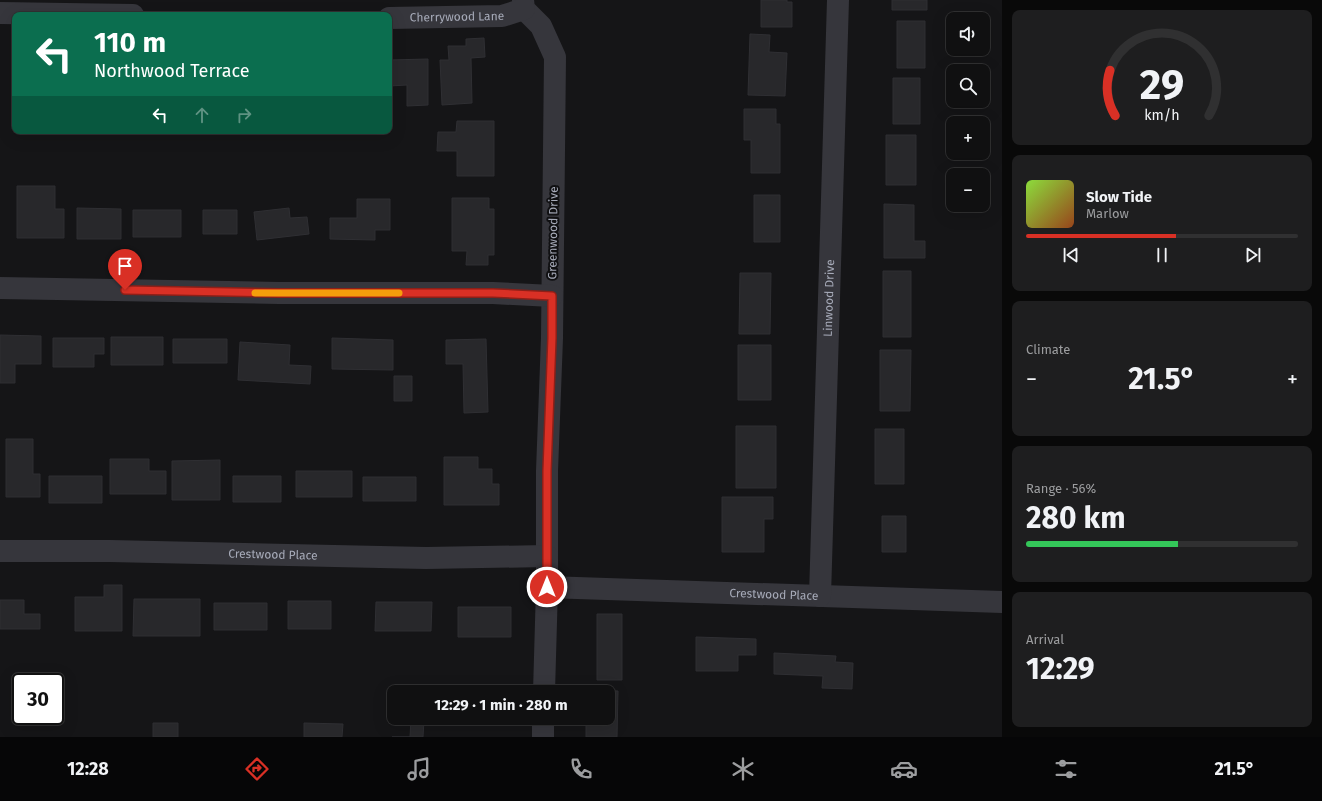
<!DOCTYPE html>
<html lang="en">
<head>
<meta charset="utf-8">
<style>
	:root { --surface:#101011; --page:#1e1e1f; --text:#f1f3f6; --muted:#9c9d9f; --line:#303031; --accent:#d93025 }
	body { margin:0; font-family:"Fira Sans",sans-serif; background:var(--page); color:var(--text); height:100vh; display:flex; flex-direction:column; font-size:15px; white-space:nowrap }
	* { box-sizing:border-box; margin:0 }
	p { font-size:13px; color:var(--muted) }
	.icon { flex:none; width:22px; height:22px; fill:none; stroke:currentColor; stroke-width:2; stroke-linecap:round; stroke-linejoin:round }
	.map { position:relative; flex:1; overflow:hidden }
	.sheet { display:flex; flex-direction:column; gap:10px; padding:10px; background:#090909; width:320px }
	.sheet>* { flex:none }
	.guide { position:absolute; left:12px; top:12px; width:380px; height:122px; border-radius:8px; box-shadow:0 4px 16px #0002,0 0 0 1px var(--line); background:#0b6e4f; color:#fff; overflow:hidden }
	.controls { position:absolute; left:946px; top:12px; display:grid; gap:8px }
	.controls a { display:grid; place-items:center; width:44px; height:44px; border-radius:8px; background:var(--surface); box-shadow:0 4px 16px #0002,0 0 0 1px var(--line); font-size:20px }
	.speed { position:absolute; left:12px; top:673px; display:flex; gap:8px; font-size:20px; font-weight:700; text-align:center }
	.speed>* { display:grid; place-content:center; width:52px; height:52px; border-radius:50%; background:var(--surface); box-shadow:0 4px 16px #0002,0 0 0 1px var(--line); line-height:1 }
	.speed .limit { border:2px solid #111; border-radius:6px; background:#fff; color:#111 }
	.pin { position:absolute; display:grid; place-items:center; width:34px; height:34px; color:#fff; margin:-41px -17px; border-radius:50% 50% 50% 0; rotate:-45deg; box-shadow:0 0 4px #0007 }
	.pin .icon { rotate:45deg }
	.me { position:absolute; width:44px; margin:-22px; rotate:0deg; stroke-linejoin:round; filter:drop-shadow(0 0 3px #0008) }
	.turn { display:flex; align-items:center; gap:14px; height:84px; padding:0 16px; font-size:18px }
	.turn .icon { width:52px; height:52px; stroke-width:2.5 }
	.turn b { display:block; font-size:28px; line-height:34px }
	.lanes { display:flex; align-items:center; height:38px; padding:0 16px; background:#0003; justify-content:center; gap:20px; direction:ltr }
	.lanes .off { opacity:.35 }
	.big { font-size:30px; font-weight:700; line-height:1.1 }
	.sheet .card { flex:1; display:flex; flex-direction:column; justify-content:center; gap:6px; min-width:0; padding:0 14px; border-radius:8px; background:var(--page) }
	.sheet .dial { align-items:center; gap:0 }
	.dial svg { height:104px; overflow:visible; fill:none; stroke:var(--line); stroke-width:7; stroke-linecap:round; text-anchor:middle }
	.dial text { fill:var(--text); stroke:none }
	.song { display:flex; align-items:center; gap:12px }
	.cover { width:48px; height:48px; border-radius:6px; background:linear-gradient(135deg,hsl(90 70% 55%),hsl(20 70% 35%)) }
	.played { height:4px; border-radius:2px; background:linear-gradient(90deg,var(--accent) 55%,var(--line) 55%) }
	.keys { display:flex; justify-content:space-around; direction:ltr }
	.heat { display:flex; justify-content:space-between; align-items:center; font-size:22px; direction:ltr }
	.charge { height:6px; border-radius:3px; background:linear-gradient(90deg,#34c759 56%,var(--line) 0) }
	.trip { position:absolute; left:387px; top:685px; width:228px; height:40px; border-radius:8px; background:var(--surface); box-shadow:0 4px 16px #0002,0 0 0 1px var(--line); font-weight:700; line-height:40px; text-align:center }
	.dock { display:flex; height:64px; justify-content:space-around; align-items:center; background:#060607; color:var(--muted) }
	.dock .icon { width:28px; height:28px }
	.dock .active { color:var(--accent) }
	.dock b { font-size:18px; color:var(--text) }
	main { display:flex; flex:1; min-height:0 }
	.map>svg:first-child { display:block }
	.building { fill:#28282b; stroke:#2f2f33 }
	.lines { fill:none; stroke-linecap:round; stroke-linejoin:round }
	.minor { stroke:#36363c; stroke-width:22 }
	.route-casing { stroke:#8d1f18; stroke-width:10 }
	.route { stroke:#d93025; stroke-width:7 }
	.slow { stroke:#f59e0b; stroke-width:7 }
	.labels { text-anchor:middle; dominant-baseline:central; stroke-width:4; stroke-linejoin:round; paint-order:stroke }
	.street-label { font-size:12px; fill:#a6aab8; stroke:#101012 }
</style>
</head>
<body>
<main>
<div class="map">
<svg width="1002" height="737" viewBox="0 0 1002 737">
	<rect width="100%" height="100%" fill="#151517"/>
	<path class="building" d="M761,0h26v2h5v25h-31z
		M892,0h35v10h-35z
		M897,21h28v47h-28z
		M750,34l20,1 -1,17 18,1 -2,43 -37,-1z
		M484,38l1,19 -14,1 1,45 -30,2 -2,-45h9l-1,-14h18v-7z
		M428,59v46l-21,1v-21l-18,1v-26z
		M893,78h27v46h-27z
		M744,109h32v15h4v49h-29v-33h-7z
		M457,121h37v55h-37v-25h-20l1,-19h18z
		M886,135h30v50h-30z
		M17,186h38v23h9v29h-47z
		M754,195h26v47h-26z
		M452,198h37v11h5v46h-6v10h-22l1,-14h-15z
		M357,199h33v31h-15v10l-45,-1v-21h27z
		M884,204l30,1v36h11v17h-41z
		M77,208l44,1v30h-44z
		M289,208l1,10 17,-1 2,17 -52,6 -3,-28z
		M133,210h48v27h-48z
		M203,210h34v24h-34z
		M883,271h28v66h-28z
		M740,273h31l-1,61h-31z
		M0,335l41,1v28h-26v19h-15z
		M111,337h52v28h-52z
		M53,338h51v16h-10v13h-41z
		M332,338l61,2v30l-61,-1z
		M173,339h54v24h-54z
		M486,339l2,73 -24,1 -1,-49h-17v-24z
		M240,342l50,3 -1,20 22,1 -1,18 -72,-4z
		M738,345h33v55h-33z
		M880,350h31l-1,61h-30z
		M394,376h18v25h-18z
		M736,426h40v62h-40z
		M875,429h29v55h-29z
		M6,439h27v35h7v23h-34z
		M444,457h34v12h14v15h7v21h-55z
		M110,459h39v12h17v23h-56z
		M220,460v40h-48v-39z
		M296,471h56v26h-56z
		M49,476h53v27h-53z
		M233,476h48v26h-48z
		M363,477h53v24h-53z
		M722,497h51v22h-9v33h-42z
		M882,516h24v36h-24z
		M104,585h18v46h-47v-34h29z
		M134,599h66v37h-67z
		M0,600h24v14h16v15h-40z
		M288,601h43v28h-43z
		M376,602h56l-1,29h-56z
		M214,603h53v27h-53z
		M458,607h53v30h-53z
		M597,614h25v66h-25z
		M696,637l60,2v16h-18v16h-42z
		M774,653l62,3 -1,6 18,1 -1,26 -30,-1 1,-12 -49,-2z
		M586,690l32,1 -1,46h-31v-19h22v-26h-22z
		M411,719l13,1 -1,17h-31h18z
		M153,723h25v14h-25z
		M304,723l39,1 -1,13h-38z"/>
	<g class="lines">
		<g class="minor">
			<path d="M523,0l1,9 17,17 14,31 -3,281 -5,133v116l-3,105"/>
			<path d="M0,13l133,2"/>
			<path id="s1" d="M389,18l113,-2 22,-7"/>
			<path d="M0,288l279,5h214l59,3"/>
			<path id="s2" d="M0,551h110l316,7 121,-2"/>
			<path id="s3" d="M547,587l455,15"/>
			<path id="s4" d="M820,596l18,-596"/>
			<path d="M543,737v-19"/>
		</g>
	</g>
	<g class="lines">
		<defs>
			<path id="route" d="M125,290l154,3h214l59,3v42l-5,133v116"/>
		</defs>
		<use href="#route" class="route-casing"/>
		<use href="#route" class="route"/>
		<path class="slow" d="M255,293h144"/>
	</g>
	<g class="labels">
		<g class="street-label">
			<text stroke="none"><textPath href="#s1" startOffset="68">Cherrywood Lane</textPath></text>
			<text transform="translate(553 233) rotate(-89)">Greenwood Drive</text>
			<text stroke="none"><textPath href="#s4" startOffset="298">Linwood Drive</textPath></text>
			<text stroke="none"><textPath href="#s2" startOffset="273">Crestwood Place</textPath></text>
			<text stroke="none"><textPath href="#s3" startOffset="227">Crestwood Place</textPath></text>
		</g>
	</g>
</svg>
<div class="controls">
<a><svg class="icon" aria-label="sound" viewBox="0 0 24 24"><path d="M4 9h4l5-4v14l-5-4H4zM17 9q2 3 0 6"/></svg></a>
<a><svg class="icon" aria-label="search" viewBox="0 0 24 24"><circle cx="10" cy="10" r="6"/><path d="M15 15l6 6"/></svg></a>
<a>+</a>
<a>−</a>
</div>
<div class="speed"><div class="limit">30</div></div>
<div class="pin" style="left:125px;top:290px;background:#d93025"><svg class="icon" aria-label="arrive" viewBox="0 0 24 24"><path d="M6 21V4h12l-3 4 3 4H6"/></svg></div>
<svg class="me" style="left:547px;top:587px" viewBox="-20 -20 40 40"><circle r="17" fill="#d93025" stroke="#fff" stroke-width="3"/><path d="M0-11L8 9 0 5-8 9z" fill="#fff"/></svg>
<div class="trip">12:29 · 1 min · 280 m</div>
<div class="guide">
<div class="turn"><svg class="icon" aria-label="left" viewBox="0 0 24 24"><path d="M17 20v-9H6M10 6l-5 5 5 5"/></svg><div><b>110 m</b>Northwood Terrace</div></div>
<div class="lanes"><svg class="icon" aria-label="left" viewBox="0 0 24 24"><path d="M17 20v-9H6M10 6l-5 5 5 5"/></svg><svg class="icon off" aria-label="ahead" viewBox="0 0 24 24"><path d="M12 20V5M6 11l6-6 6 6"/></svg><svg class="icon off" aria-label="right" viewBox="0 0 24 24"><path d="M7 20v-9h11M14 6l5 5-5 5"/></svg></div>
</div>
</div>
<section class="sheet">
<div class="card dial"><svg viewBox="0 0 100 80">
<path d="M14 69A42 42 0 1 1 86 69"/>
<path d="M14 69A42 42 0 0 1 10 34" stroke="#d93025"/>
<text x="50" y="56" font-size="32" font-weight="700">29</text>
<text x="50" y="72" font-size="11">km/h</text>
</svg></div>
<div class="card">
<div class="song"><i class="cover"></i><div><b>Slow Tide</b><p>Marlow</p></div></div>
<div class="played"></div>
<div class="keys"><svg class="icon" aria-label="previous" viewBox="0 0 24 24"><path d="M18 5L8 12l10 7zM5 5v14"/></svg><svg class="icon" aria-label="pause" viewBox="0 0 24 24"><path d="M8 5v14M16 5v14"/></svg><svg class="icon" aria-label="next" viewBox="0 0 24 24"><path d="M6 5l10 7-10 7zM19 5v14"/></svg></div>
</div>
<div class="card"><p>Climate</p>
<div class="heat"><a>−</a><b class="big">21.5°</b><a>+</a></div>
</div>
<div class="card"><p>Range · 56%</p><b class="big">280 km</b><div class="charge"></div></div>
<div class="card"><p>Arrival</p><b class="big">12:29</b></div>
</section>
</main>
<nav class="dock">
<b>12:28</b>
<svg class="icon active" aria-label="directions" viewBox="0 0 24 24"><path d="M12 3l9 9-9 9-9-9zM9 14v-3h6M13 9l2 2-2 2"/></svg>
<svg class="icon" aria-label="music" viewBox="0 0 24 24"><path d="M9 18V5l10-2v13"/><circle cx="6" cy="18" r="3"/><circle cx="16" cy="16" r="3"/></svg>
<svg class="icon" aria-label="phone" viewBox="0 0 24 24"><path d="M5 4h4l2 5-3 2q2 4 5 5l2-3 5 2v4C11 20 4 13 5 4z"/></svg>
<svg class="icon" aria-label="climate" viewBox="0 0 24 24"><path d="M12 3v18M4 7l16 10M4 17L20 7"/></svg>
<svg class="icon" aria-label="car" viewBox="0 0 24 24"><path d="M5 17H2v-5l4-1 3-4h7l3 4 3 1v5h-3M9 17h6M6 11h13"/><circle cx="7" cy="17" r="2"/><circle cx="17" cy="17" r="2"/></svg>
<svg class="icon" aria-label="filters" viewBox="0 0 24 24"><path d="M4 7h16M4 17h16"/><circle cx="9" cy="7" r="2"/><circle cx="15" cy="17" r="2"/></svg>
<b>21.5°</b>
</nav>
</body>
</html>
